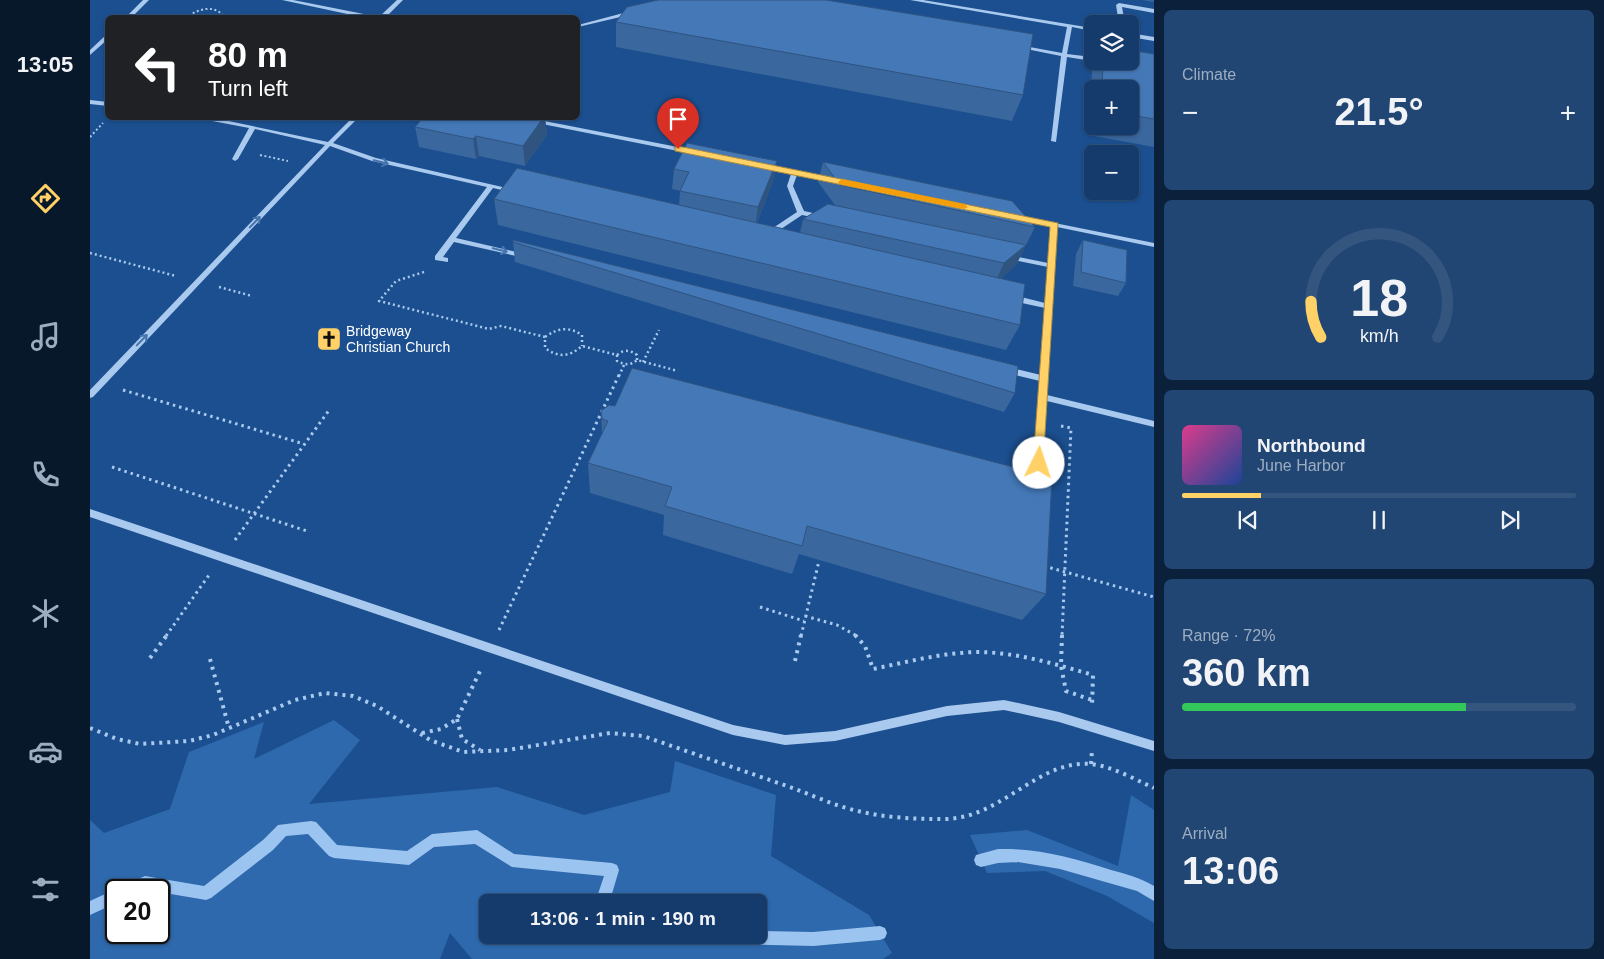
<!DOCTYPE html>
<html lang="en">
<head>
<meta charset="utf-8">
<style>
	:root { --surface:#143b6b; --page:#214673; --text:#f1f3f6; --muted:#9dadc1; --line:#33557e; --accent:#ffd166 }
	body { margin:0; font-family:Arial,sans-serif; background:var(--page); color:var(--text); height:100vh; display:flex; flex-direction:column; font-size:19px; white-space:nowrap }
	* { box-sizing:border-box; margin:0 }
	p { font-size:16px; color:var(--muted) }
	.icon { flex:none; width:28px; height:28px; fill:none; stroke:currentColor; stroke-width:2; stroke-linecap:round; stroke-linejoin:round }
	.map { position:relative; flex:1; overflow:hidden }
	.drawer { display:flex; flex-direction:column; gap:10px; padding:10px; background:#0b203b; width:450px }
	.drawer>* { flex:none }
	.banner { position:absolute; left:15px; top:15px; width:475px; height:105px; border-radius:8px; box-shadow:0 1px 4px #0004,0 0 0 1px var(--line); background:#202124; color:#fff; overflow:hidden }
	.tools { position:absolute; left:994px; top:15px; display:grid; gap:10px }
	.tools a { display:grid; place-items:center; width:55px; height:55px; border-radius:8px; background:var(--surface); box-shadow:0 1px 4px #0004,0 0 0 1px var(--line); font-size:25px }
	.speed { position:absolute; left:15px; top:879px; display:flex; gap:10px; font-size:25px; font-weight:700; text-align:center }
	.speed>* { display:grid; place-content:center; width:65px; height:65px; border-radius:50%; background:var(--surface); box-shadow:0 1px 4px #0004,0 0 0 1px var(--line); line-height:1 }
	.speed .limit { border:2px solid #111; border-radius:8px; background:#fff; color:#111 }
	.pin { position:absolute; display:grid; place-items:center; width:42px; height:42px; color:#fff; margin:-51px -21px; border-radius:50% 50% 50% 0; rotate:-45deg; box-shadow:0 0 5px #0007 }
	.pin .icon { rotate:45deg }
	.me { position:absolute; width:55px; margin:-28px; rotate:4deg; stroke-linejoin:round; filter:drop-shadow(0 0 4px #0008) }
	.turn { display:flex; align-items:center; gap:18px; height:105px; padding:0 20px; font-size:22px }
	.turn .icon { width:65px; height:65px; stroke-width:2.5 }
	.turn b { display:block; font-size:35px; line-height:42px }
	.big { font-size:38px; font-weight:700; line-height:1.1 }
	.drawer .tile { flex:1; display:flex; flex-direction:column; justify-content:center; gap:8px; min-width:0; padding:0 18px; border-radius:8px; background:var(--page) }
	.drawer .dial { align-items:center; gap:0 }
	.dial svg { height:130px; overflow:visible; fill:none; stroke:var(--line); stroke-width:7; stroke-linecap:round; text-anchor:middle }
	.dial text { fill:var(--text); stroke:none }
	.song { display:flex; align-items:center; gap:15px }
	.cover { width:60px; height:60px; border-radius:8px; background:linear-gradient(135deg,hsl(330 70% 55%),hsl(220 70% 35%)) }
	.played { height:5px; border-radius:2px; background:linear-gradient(90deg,var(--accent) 20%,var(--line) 20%) }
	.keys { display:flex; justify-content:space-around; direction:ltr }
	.heat { display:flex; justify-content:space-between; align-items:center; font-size:28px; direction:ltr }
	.charge { height:8px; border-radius:4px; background:linear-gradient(90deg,#34c759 72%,var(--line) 0) }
	.trip { position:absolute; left:389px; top:894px; width:288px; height:50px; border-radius:8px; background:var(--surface); box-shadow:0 1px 4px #0004,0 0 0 1px var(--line); font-weight:700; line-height:50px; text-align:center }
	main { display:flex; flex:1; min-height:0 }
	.tabs { display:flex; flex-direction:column; width:90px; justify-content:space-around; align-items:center; background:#08182b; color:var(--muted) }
	.tabs .icon { width:35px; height:35px }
	.tabs .current { color:var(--accent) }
	.tabs b { font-size:22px; color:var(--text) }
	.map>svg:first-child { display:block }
	.green { fill:#2e69ad; fill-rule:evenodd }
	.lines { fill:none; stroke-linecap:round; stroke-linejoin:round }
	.stream { fill:#9cc4f0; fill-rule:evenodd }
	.path-far3 { stroke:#a9c9ee; stroke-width:2; stroke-dasharray:2 2.5; stroke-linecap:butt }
	.path-far2 { stroke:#a9c9ee; stroke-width:2.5; stroke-dasharray:2 3; stroke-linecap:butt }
	.path-far1 { stroke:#a9c9ee; stroke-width:3; stroke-dasharray:2.5 4; stroke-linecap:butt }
	.path { stroke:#a9c9ee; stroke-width:4; stroke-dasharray:3 5; stroke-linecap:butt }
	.minor { fill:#a9c9ee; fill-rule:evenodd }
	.wall { fill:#3a679d; fill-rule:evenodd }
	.shaded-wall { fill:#305480 }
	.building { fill:#4478b7; stroke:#305480 }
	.oneway { stroke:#4674ac }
	.route { fill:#ffd166; stroke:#a68842 }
	.slow { fill:#f59e0b }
	.labels { text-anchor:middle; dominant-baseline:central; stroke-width:4; stroke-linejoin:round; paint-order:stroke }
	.poi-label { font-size:14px; fill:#fff; stroke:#1b4f8f; text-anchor:start }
</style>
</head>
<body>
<main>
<nav class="tabs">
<b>13:05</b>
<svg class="icon current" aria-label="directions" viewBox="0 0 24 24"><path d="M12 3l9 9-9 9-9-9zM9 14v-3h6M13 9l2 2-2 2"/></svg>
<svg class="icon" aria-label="music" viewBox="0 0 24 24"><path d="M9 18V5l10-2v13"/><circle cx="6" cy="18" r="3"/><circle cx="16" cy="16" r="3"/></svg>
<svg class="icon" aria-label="phone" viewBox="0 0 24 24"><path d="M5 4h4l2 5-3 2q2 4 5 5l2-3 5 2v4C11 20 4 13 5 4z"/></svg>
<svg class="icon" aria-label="climate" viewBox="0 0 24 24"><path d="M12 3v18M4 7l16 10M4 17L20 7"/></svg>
<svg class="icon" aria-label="car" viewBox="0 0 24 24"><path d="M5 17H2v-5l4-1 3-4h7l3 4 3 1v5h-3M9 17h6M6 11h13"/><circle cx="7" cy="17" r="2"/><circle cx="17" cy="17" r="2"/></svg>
<svg class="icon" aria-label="filters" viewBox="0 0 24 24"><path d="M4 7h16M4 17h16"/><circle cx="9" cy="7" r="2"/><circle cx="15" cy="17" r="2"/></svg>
</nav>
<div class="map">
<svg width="1064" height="959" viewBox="0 0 1064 959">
	<rect width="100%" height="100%" fill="#1b4f8f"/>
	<path class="green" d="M244,720l26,20 -51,64 188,-17 87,28 86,-23 5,-31 101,34 -5,61 98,59 23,38 -9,6h-411l-22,-26 -10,26h-350v-139l14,13 66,-24 19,-57 75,-30 -10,37zM26,890h43v42h-43zM398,902h270v33h-270z
		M1041,795l23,15v113l-47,-27 -62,-25 -58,2 -17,-38 57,-5 91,36z"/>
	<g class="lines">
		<path class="stream" d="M221,821l5,1 21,23 70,6 25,-17 45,-4 37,24 98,9 5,2 2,5 -8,27 2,5h-16l-1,-2 8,-24 -92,-9 -37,-23 -41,3 -25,18 -75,-7 -5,-2 -21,-22 -22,2 -13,14 -62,48 -5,2 -47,-8v-2h-37l2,-5 21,-9 59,10 59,-46 15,-15z
			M908,849c39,-1 76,9 113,21 15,4 30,8 43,16v15l-17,-10 -77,-22 -42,-7 -20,1 -17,4 -5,-2 -2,-5 2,-5z
			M26,889l2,1h-2v13l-26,12v-14z
			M790,926l5,2 2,5 -2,5 -5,2 -67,6 -157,-4 -5,-2 -2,-5h109v-4l55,1z"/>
		<path class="path-far3" d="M95,18c13,-9 30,-15 40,0
			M0,137l13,-14
			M170,155l28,6"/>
		<path class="path-far2" d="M0,253l86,23
			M334,272l-28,9 -17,20 110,28 12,-3 44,11v11c14,10 24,9 37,-2l35,9v6c8,4 13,5 20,-1l41,11
			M129,287l33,9
			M455,337c13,-9 23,-11 37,-2v11
			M527,355c7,-6 13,-5 20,0v5
			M553,362l16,-32
			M529,376l5,-11"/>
		<path class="path-far1" d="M33,390l181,54
			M971,426l10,2 -9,208
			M22,467l195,64
			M145,540l95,-131
			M954,566l110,31
			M670,607l44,14
			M715,616l32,9 20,11
			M409,630l120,-255
			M76,636l43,-61
			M711,636l18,-75"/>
		<path class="path" d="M765,635l10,11 8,23c34,-7 68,-16 103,-17 40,0 79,12 117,23l-1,31
			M972,635l-1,31 5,25 26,9
			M60,658l17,-23
			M120,659l19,69
			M705,661l6,-26
			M367,719l5,20 18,11
			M0,728l27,11 23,5 49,-3 24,-6 82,-35 30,-7 28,3 24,10 53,34 33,12 45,-2 102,-17 33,3c49,17 98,34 147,51 22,8 45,19 68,24 28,7 57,8 86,8 57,0 93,-59 146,-55 22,2 44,15 64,24
			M332,733l19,-4 16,-10 25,-52
			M1001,764l1,-14"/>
		<path class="minor" d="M53,0h6l-18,18h-6z
			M192,0h11l86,17 18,-17h6l-18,18h-19z
			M820,0h13l169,28v3l-20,-4 -5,27 25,3v4l-25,-4 -11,85 -5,-1 10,-85 -45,-9 3,-2 43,8 5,-26z
			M1029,3l35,6v4l-32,-6 3,17h-6l-3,-19z
			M541,11l2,1v2l-55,13v-2z
			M1040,33l24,4v4l-24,-4z
			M16,35h2v4l-18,16v-5z
			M0,100l18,2v4l-18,-2z
			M114,118h10l114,24 24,-24h6l-25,25 43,15 140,32v2l-2,1 -21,-5 -37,50 69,16 4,2 -4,2 -71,-16 -11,15 5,1v4l-13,-2v-4l52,-69 -115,-26 -42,-15 -237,251 -3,1v-8l235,-245 -70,-16 -17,30 -3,2 -3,-2 17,-31 -42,-8z
			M429,118h10l164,32 3,2 -3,2 -171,-34z
			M675,164l67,15v2l-2,1 -33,-7 -4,11 11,25 18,4v4l-20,-4 -27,18 -2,5h-4l-1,-2 2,-6 27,-18 -10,-26 4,-12 -28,-7 -1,-1z
			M925,215l139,28v4l-97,-20 -10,168 107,26v6l-107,-26 -4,62 -1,2h-6l-1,-2 5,-82 -33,-8 -4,-3 4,-3 34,8 4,-67 -32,-7 -4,-3 4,-3 32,8 3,-36 -39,-8 -4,-2 4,-2 39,8 3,-37 -36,-7z
			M0,509l643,216 52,10 50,-4 112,-25 57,-6 55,12 95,29v10l-95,-29 -55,-12 -57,6 -112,25 -50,4 -52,-10 -643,-218z"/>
	</g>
	<path class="wall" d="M1052,0h12v2z
		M526,22l407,73 -11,26 -396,-74z
		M1064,54v93l-66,-12 4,-64 5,-10h33zM1002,89h38v37h-38z
		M333,118h122l2,17 -22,31 -46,-10 -3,3 -57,-12 -4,-20z
		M733,162l212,65 -19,38 -16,14 20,46 -14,25 -508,-125 -4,-26 185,6 1,-14 -8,-2 2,-20 99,12 -16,42 43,10 3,-14h95l-63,-14 -17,-23z
		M993,240l43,43 -8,13 -45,-10 3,-32z
		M423,242l502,151 -11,19 -489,-150z
		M511,411l445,183 -24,26 -223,-66 -7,20 -129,-39 1,-20 -74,-22 -2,-30 14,-30z"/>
	<path class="shaded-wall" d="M453,118h2l2,17 -22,31 -2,-20z
		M386,136l3,20 -3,3 -3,-20z
		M687,161l-4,20 -18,46 3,-20z
		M936,245l-10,20 -21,18 9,-20z"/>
	<path class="building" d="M568,0h168l207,34 -10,61 -407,-73 11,-15z
		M1040,50l24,4v65l-24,-4v-26h-28l1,-28h27z
		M333,118h120l-20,28 -47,-10 -3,3 -58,-12z
		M597,143l90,18 -19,46 -78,-16 9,-19 -15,-3z
		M733,162l189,39 23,26 -195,-42z
		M427,168l508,116 -5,41 -526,-126z
		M738,204l198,41 -22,18 -201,-44z
		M423,240l505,126 -3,27 -502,-151z
		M993,240l44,10 -1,33 -45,-11z
		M542,368l420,109 -6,117 -239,-68 -5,20 -137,-40 7,-19 -84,-24 20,-42 -6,-2 -1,-8 8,-6 6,1z"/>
	<defs><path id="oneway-shaft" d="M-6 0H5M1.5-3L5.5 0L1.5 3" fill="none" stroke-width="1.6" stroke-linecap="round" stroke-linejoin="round" transform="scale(1.25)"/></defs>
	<g class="oneway">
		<use href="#oneway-shaft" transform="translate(291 162) rotate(13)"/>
		<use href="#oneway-shaft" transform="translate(165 222) rotate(-46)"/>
		<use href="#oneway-shaft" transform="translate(410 250) rotate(13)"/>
		<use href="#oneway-shaft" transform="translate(52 340) rotate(-46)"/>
	</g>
	<path class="route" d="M588,146l380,77 -15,243 -4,2 -6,-5 17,-236 -375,-76v-4z"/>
	<path class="slow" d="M752,179l122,25 4,3 -4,2 -125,-25 -1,-2z"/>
	<defs>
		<symbol id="church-square" viewBox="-11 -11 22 22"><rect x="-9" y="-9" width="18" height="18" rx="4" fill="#ffd166" stroke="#1b4f8f"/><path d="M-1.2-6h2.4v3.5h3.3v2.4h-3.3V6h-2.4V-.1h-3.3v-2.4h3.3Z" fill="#111"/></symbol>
	</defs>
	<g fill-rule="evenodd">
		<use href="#church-square" x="225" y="325" width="28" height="28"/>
	</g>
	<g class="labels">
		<g class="poi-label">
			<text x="256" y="331">Bridgeway<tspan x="256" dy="16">Christian Church</tspan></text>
		</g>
	</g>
</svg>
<div class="tools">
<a><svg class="icon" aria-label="layers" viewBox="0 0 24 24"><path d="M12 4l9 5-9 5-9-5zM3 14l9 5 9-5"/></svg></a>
<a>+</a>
<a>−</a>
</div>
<div class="speed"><div class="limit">20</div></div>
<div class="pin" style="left:588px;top:149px;background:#d93025"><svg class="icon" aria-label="arrive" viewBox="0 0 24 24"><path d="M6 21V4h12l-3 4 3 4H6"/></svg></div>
<svg class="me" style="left:949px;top:463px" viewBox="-20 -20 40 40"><circle r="19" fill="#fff"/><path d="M0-13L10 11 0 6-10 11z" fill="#ffd166"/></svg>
<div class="trip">13:06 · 1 min · 190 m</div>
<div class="banner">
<div class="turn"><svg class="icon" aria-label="left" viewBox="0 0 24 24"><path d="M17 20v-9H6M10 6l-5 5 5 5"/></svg><div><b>80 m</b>Turn left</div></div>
</div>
</div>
<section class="drawer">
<div class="tile"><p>Climate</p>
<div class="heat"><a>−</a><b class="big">21.5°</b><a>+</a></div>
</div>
<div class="tile dial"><svg viewBox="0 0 100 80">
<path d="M14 69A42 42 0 1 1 86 69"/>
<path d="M14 69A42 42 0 0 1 8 47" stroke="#ffd166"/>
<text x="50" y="56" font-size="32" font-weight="700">18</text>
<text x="50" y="72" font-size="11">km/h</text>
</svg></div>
<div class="tile">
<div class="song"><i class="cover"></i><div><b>Northbound</b><p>June Harbor</p></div></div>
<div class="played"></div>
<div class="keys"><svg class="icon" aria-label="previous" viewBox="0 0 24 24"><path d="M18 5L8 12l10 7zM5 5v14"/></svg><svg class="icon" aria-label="pause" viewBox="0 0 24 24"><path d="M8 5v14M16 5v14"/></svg><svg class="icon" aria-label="next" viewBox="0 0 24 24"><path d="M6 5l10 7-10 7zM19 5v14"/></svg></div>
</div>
<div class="tile"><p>Range · 72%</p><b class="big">360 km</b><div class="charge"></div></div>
<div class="tile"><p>Arrival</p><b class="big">13:06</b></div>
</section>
</main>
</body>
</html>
